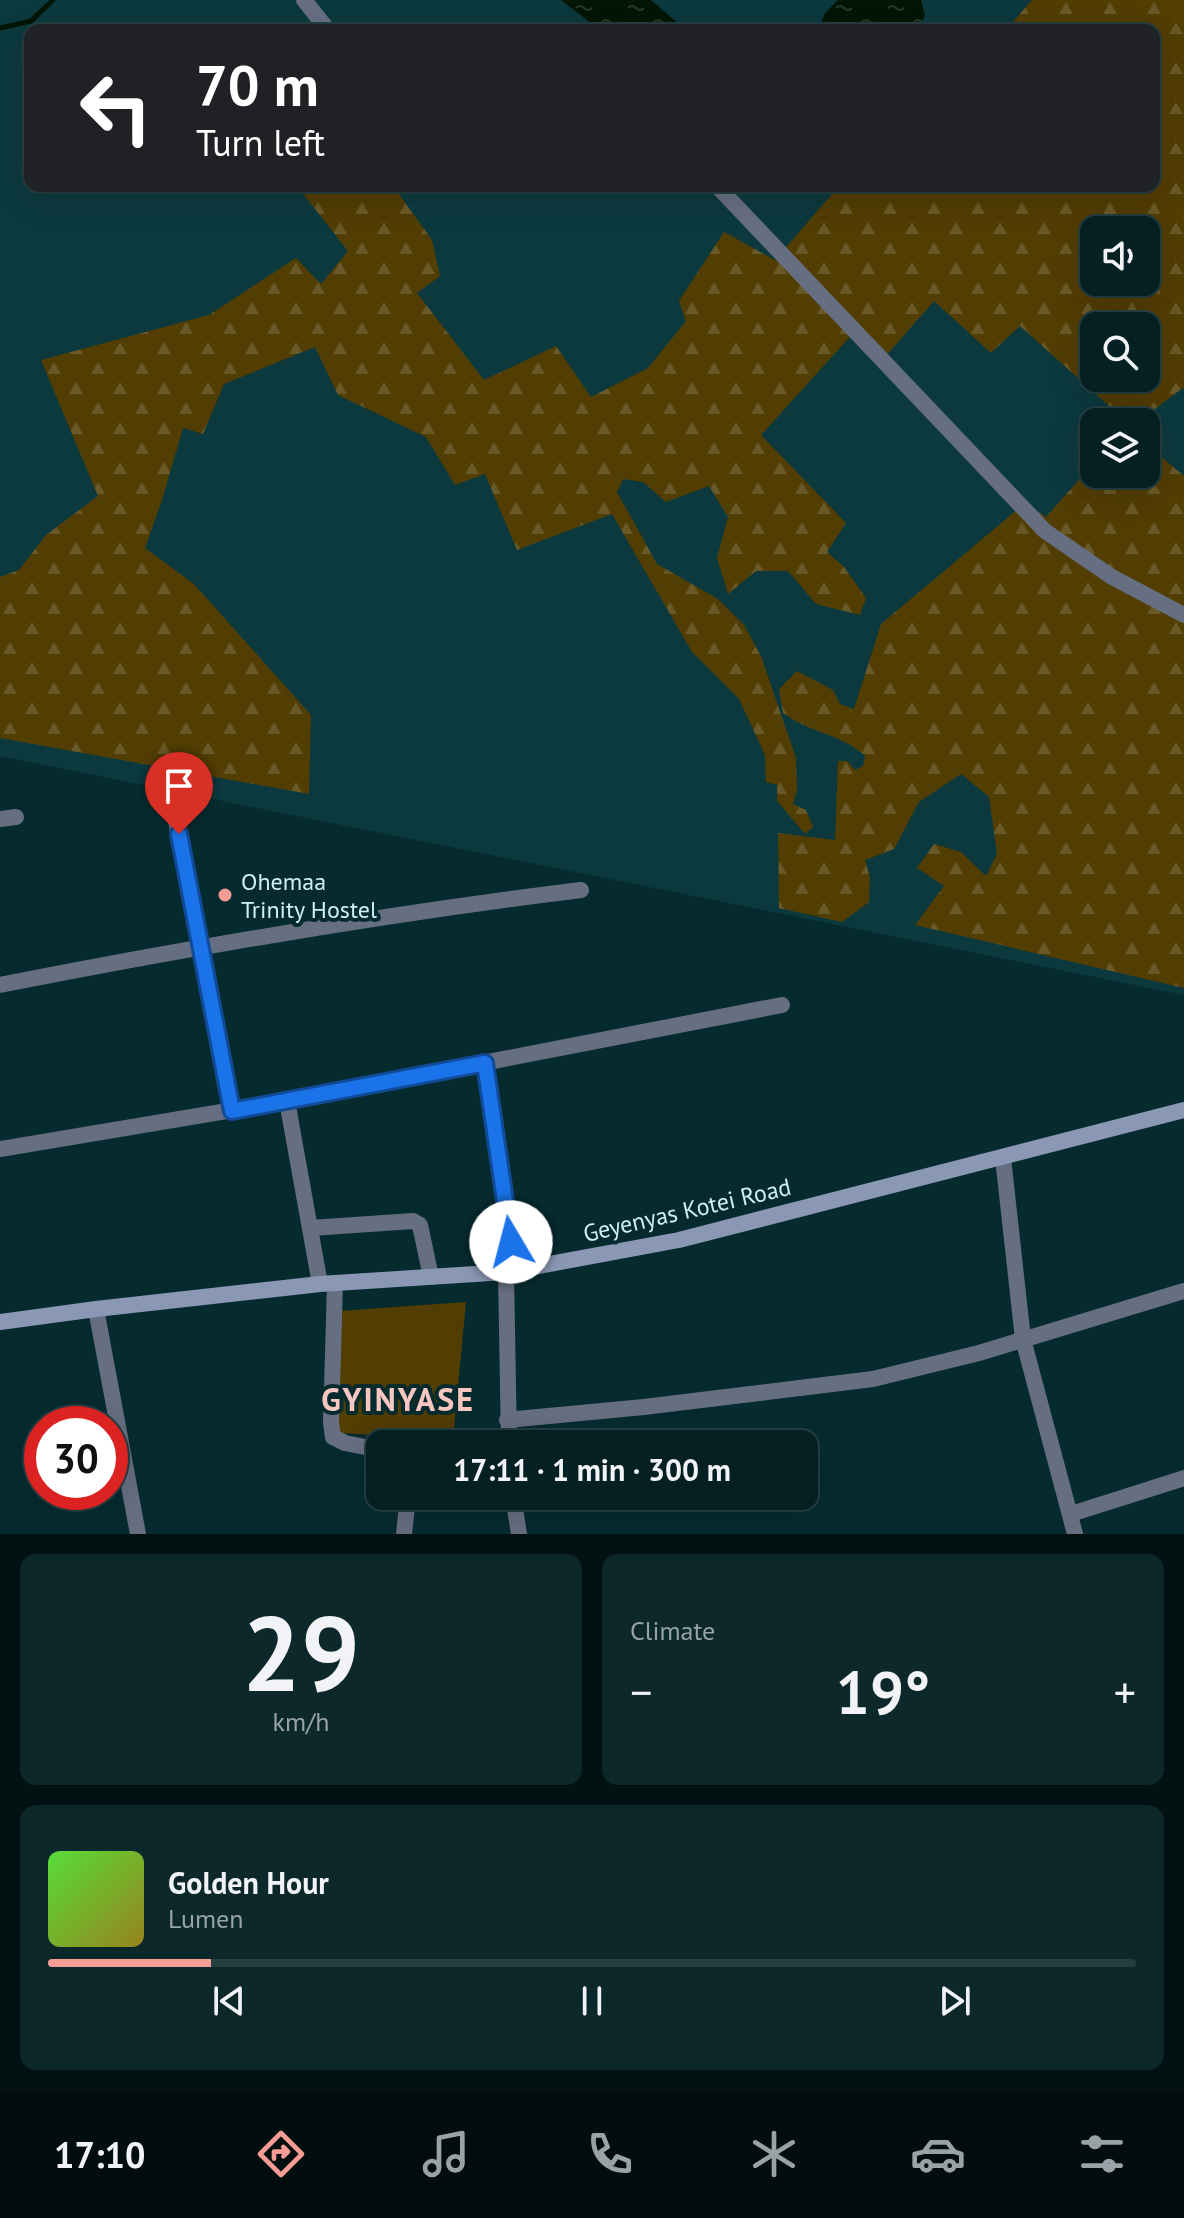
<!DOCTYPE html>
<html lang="en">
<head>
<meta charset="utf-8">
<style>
	:root { --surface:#042023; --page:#0d282b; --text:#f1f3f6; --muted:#97a3a6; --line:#253e41; --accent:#f59c94 }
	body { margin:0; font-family:"PT Sans",sans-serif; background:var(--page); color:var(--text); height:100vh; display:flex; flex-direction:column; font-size:30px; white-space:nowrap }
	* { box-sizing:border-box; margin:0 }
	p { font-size:26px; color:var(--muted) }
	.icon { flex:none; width:44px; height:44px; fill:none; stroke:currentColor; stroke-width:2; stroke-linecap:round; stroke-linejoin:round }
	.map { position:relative; height:1534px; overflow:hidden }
	.drawer { display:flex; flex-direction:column; gap:20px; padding:20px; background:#021213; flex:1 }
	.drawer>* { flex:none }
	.hud { position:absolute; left:24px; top:24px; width:1136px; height:168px; border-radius:16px; box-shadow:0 8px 32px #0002,0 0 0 2px var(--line); background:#202124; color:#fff; overflow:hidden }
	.tools { position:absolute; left:1080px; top:216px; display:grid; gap:16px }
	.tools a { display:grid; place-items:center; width:80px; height:80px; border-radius:16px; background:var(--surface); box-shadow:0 8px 32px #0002,0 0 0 2px var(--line); font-size:40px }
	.speed { position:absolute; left:24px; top:1406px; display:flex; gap:16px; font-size:40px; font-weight:700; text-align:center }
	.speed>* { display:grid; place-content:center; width:104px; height:104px; border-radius:50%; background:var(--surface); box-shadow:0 8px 32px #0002,0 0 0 2px var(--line); line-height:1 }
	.speed .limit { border:12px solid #d22; background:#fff; color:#111 }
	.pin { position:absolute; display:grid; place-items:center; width:68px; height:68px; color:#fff; margin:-82px -34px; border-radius:50% 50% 50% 0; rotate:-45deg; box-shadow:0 0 8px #0007 }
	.pin .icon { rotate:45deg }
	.me { position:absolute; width:88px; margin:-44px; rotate:352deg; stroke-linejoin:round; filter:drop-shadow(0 0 6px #0008) }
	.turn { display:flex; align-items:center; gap:28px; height:168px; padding:0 40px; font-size:36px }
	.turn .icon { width:104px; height:104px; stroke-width:2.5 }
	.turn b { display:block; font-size:56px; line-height:68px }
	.big { font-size:60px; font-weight:700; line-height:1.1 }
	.drawer .widget { flex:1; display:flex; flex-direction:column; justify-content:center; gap:12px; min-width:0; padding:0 28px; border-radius:16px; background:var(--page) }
	.drawer .dial { align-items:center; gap:0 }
	.dial b { font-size:104px; line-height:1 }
	.song { display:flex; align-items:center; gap:24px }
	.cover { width:96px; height:96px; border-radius:12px; background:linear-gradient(135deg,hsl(110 70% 55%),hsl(50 70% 35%)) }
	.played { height:8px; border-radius:4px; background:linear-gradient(90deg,var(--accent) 15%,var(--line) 15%) }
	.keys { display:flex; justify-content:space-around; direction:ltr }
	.heat { display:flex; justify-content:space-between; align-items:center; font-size:44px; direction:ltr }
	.drawer .tiles { flex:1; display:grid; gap:20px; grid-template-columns:1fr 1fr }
	.widget:last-child { grid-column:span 2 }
	.trip { position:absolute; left:366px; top:1430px; width:452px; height:80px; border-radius:16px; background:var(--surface); box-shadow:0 8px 32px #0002,0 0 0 2px var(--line); font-weight:700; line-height:80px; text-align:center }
	.tab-bar { display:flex; height:128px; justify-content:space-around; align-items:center; background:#020d0e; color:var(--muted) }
	.tab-bar .icon { width:56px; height:56px }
	.tab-bar .selected { color:var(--accent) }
	.tab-bar b { font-size:36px; color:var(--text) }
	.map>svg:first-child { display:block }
	.built { fill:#0c393e; fill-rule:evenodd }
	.grass { fill:#523d03 }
	.forest { fill:url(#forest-firs); fill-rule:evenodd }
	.water { fill:url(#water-ripples) }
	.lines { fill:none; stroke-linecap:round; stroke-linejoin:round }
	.stream { stroke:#031605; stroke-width:5 }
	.street { stroke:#666e81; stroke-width:16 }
	.secondary { stroke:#8b98b5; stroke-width:16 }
	.route-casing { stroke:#114b97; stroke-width:20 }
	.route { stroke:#1a73e8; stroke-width:14 }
	.poi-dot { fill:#f59c94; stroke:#062b2f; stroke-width:3 }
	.labels { text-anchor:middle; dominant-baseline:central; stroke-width:8; stroke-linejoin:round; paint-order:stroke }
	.poi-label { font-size:24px; fill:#d0f0f4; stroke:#062b2f; text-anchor:start }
	.street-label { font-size:24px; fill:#d0f0f4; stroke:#062b2f }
	.district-label { font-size:32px; font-weight:bold; letter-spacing:2px; fill:#f9c6c0; stroke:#062b2f }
</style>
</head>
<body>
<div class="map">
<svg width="1184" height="1534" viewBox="0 0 1184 1534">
	<defs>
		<pattern id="forest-firs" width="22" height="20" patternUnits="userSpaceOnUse" patternTransform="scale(2)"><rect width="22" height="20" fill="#523d03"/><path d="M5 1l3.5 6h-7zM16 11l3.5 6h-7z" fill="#6a5928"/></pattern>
		<pattern id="water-ripples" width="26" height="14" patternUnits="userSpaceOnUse" patternTransform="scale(2)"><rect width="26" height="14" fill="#031605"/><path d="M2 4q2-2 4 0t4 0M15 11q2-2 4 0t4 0" fill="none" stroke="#27382a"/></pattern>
	</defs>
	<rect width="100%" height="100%" fill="#062b2f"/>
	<path class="built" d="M0,0h1184v995l-1184,-239zM30,30h1124v156h-1124zM1094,230h52v52h-52zM1094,326h52v52h-52zM1094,422h52v52h-52z"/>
	<path class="grass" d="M466,1302l-13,137 -115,-6 1,-122z"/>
	<path class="forest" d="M1032,0h152v387l-46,35h-11l-107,-96 -29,27 -57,-52 -49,56 -28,-28 -96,106 85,88 -19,29 17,15 22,31 -6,17 -44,-11 -28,-33h-32l-28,23 -11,-36 11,-41 -19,-31 -43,16 -23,-20 -20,-3 -6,13 40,72 61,35 26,26 17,31 35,102 1,32 -4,14 13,6 7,17 -8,7 -28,-33v-16l-11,-3 -1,-27 -26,-56 -47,-47 -80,-138 -95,36 -32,-76 -30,11 -29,-48 -88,-42 -23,-48 -91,37 -21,50 -20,-6 -21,72 -17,48 49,36 117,131 -2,79 -309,-56v-161l19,-7 27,-35 52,-39 -57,-136 168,-45 87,-57 25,26 27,-33 -51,-65h96l39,54 8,36 -23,17 67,87 72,-34 35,51 57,-29 38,-47 -7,-20 45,-69 51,28 64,-74h315v-156h-148zM1094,230h52v52h-52zM1094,326h52v52h-52z
		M1146,444l38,32v512l-269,-63 29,-39 -27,-18 17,-24 27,8 25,24 11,-22 -8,-57 -28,-23 -42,28 -25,47 -29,11 5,17 -1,25 -27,20 -63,-14 -1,-75 57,7 3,-79h9l8,9 8,-4 2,-10c-23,-22 -55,-23 -82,-43l-4,-24 18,-18 36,19 7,14 14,5 27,-85 144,-121 21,14 48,-54v11h52z"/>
	<path class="water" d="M561,0h90l35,30h-86z
		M838,0h83l4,16 -9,14h-94l-2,-5 5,-12z"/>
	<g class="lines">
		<path class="stream" d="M0,28l31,-7 22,-21"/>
		<path class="street" d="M304,0l24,30
			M717,186l328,345 67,46 72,38
			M173,806l59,305
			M0,819l16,-2
			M0,985c193,-38 386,-71 581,-95
			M485,1063l26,179 2,28
			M287,1101l33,183
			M0,1149l287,-48 495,-96
			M1003,1158l20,181 52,195
			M311,1228l102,-7 7,4 11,52
			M506,1272l3,172
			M335,1283l-4,140 2,14 12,6 35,7
			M96,1309l42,225
			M507,1420l137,-13 229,-28 106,-26 205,-62
			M513,1496l6,38
			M1071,1514l113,-36
			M404,1534l4,-38"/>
		<path class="secondary" d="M0,1322l96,-13 224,-25 186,-12 173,-32 505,-130"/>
	</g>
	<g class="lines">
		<defs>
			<path id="route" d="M179,834l53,277 253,-48 26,179"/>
		</defs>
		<use href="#route" class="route-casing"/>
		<use href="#route" class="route"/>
	</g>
	<circle class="poi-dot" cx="225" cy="895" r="8"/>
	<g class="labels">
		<g class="poi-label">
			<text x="241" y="881">Ohemaa<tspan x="241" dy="28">Trinity Hostel</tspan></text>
		</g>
		<g class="street-label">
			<text transform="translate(687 1210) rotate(-13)">Geyenyas Kotei Road</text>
		</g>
		<g class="district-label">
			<text x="398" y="1399">GYINYASE</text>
		</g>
	</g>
</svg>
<div class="tools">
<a><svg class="icon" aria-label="sound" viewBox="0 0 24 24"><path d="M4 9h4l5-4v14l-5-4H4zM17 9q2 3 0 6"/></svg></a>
<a><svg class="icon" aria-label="search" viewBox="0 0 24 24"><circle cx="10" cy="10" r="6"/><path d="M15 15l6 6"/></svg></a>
<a><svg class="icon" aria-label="layers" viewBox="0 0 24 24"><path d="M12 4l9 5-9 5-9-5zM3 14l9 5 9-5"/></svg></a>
</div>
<div class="speed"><div class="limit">30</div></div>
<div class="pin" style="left:179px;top:834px;background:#d93025"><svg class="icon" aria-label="arrive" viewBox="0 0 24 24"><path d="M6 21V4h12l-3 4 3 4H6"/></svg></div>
<svg class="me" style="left:511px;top:1242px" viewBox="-20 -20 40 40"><circle r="19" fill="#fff"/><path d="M0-13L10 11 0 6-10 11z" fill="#1a73e8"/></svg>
<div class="trip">17:11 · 1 min · 300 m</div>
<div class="hud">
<div class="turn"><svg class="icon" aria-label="left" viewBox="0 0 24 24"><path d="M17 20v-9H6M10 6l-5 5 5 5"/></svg><div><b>70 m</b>Turn left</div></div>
</div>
</div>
<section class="drawer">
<div class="tiles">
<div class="widget dial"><b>29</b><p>km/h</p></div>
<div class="widget"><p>Climate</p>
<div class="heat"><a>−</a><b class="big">19°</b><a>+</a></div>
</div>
<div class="widget">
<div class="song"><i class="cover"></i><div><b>Golden Hour</b><p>Lumen</p></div></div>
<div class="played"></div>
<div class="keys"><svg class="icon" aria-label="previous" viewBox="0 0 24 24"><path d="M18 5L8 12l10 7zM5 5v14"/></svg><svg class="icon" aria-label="pause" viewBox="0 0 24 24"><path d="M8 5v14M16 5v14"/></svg><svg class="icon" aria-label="next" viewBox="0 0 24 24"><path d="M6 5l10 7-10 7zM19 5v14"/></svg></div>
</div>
</div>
</section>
<nav class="tab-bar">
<b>17:10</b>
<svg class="icon selected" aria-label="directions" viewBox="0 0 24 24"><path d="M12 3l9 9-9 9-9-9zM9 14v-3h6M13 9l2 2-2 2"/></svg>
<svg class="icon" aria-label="music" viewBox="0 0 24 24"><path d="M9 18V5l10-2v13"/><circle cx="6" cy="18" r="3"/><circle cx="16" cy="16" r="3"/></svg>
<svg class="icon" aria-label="phone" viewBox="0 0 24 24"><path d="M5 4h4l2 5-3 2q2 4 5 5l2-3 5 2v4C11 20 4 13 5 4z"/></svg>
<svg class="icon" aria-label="climate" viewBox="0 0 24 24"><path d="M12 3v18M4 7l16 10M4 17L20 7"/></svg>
<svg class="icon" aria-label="car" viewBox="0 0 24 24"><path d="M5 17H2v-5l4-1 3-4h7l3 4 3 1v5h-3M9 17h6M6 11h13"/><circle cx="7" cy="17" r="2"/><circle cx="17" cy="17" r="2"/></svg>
<svg class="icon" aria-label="filters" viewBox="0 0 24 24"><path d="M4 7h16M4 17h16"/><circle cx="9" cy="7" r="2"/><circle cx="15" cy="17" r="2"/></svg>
</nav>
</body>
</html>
